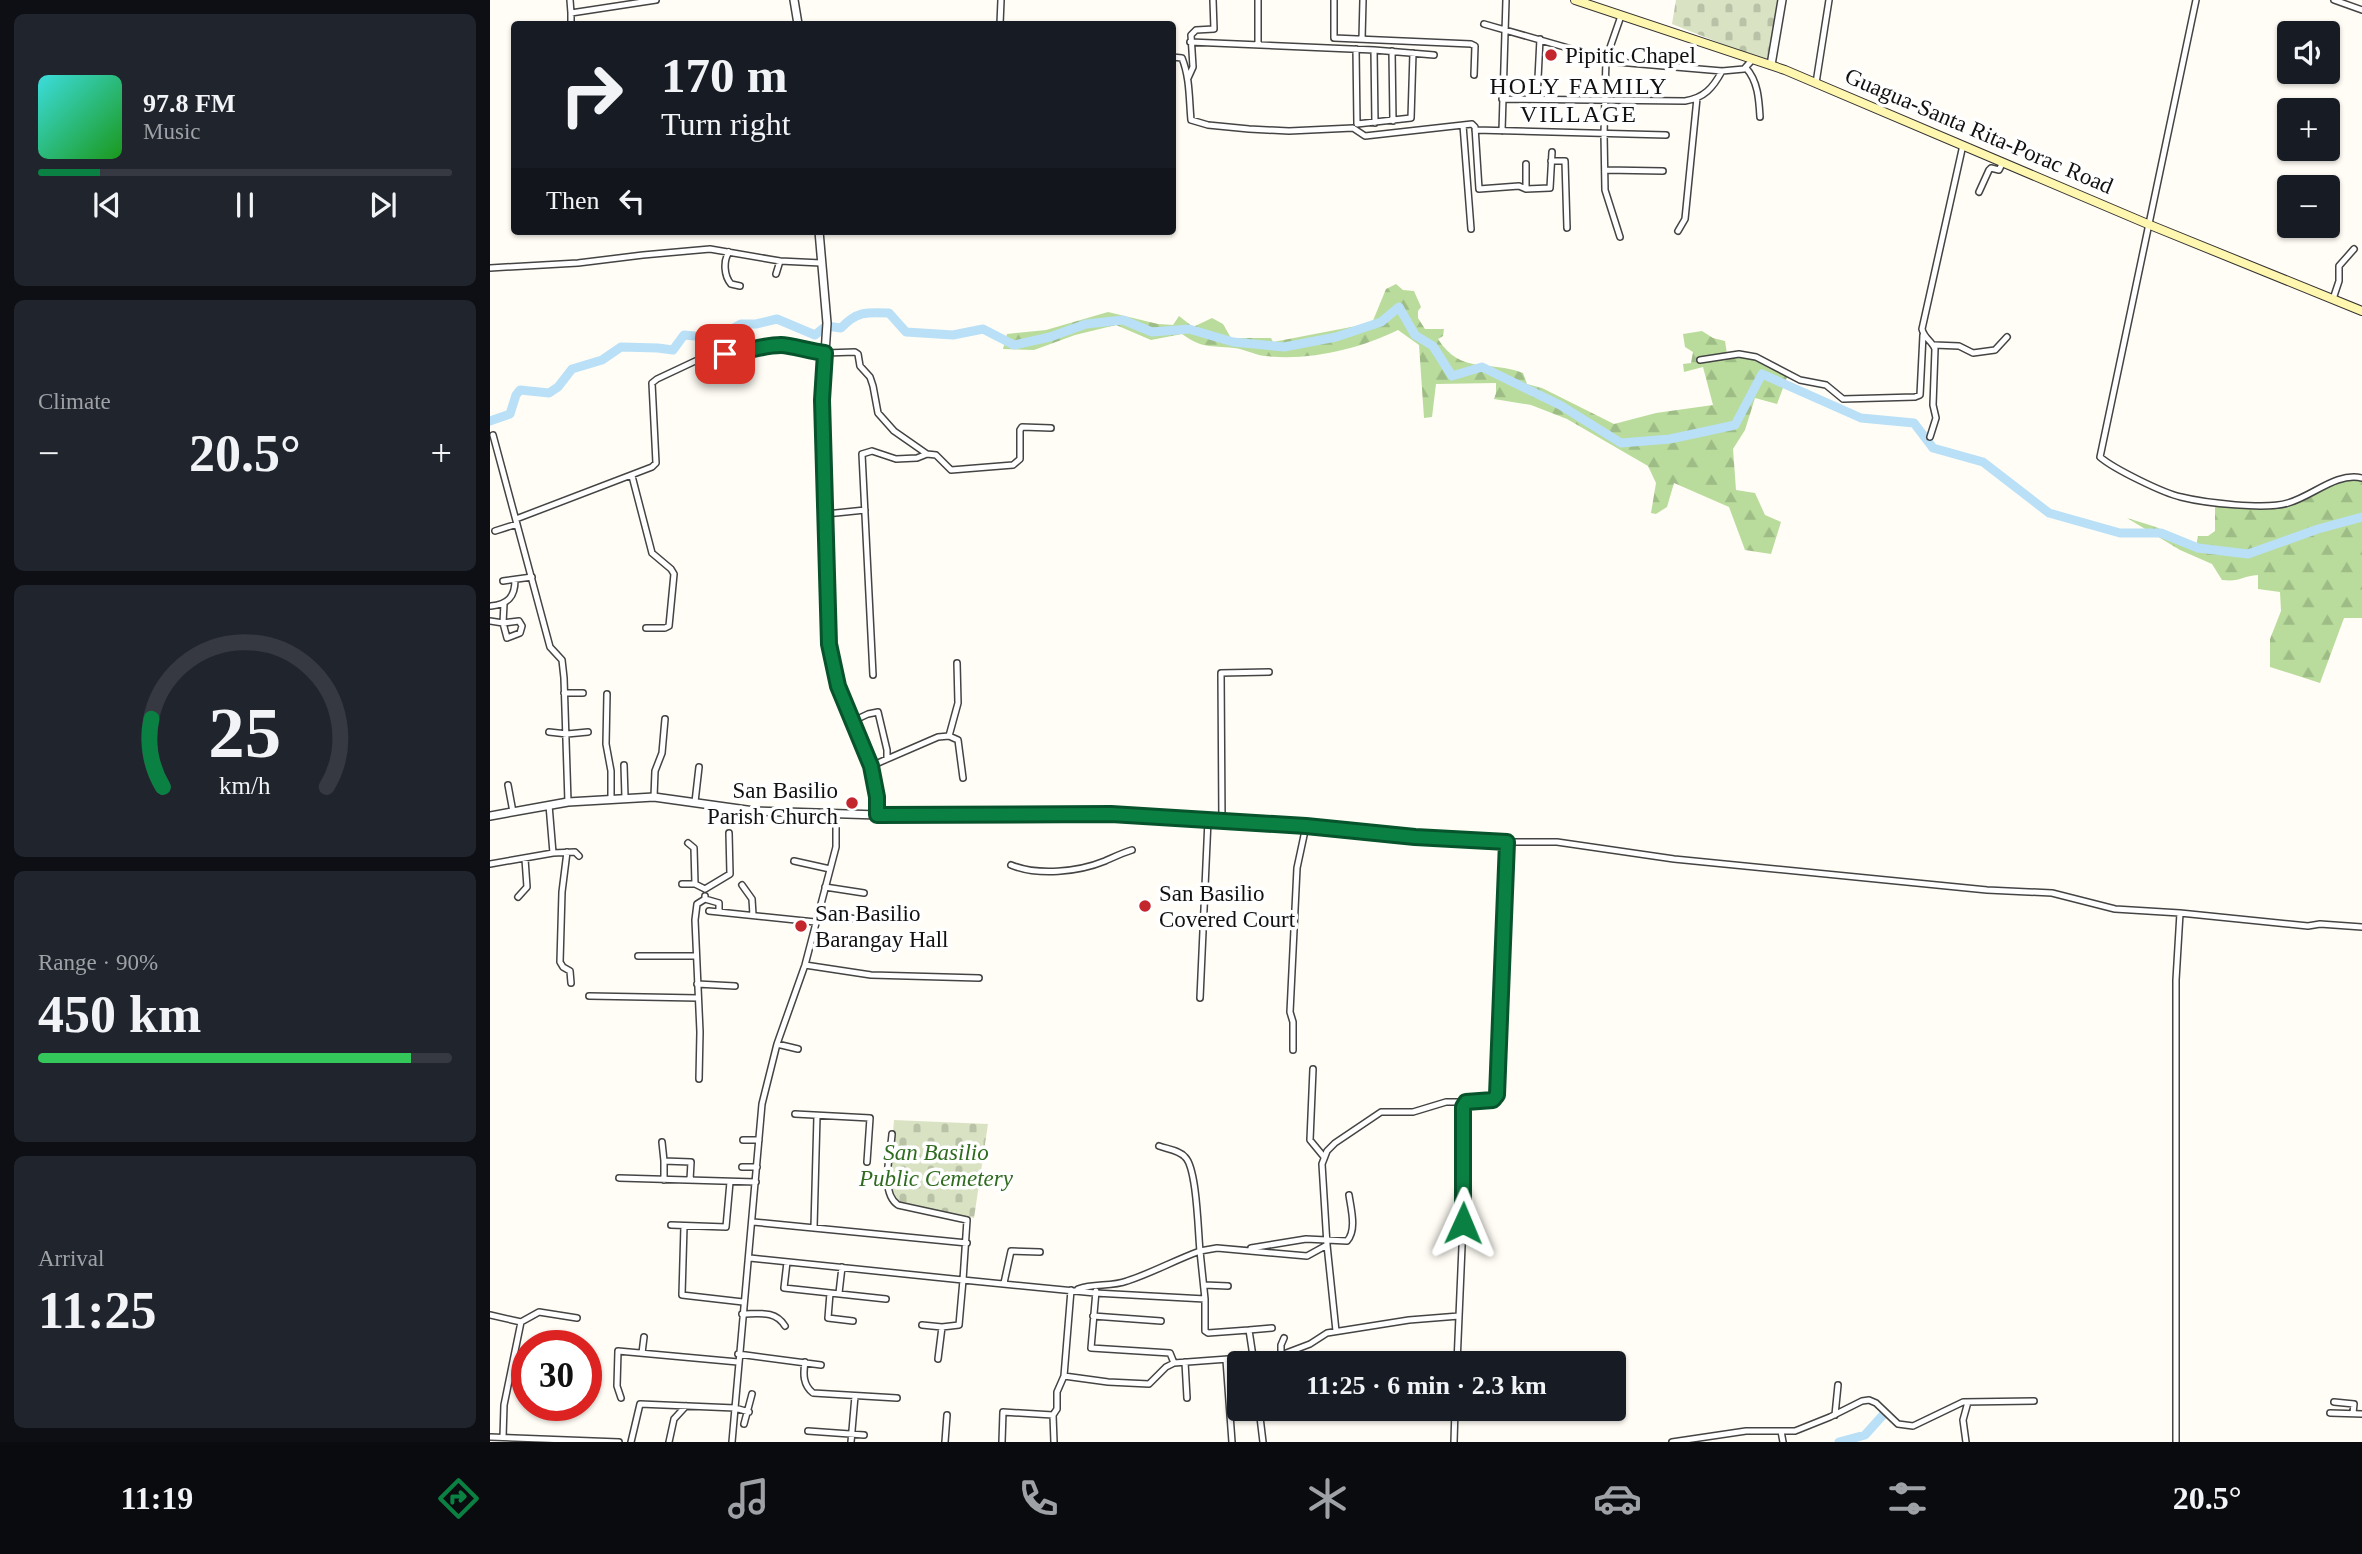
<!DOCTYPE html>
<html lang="en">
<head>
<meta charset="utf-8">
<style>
	:root { --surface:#171b24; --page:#20242c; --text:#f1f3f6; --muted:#9ea1a6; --line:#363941; --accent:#0b8043 }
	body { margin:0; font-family:"Times New Roman",serif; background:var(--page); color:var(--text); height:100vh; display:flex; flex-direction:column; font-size:26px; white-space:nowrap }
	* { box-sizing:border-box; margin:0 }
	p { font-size:23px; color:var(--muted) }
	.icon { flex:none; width:38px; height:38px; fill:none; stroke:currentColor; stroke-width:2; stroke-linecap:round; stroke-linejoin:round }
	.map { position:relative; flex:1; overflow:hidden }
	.details { display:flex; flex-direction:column; gap:14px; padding:14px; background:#0d0f14; width:490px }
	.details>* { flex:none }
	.banner { position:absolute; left:21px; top:21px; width:665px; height:214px; border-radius:7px; box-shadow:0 2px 5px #0004; background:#171b24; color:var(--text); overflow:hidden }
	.controls { position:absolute; left:1787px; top:21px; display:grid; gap:14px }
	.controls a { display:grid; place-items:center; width:63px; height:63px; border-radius:7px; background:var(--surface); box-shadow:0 2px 5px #0004; font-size:35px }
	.speed { position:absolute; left:21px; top:1330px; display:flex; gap:14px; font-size:35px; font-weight:700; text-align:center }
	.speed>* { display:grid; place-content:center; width:91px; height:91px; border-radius:50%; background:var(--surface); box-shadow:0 2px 5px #0004; line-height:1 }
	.speed .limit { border:10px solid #d22; background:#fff; color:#111 }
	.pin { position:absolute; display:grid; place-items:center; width:60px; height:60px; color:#fff; margin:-30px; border-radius:14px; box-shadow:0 4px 10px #0006 }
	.me { position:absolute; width:77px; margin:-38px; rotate:1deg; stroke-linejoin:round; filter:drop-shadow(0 0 5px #0008) }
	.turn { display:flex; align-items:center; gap:24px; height:147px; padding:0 35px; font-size:32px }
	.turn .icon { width:91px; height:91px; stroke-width:2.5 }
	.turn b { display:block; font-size:49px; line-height:60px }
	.then { display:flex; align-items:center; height:66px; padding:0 35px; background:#0003; gap:14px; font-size:26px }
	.big { font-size:52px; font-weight:700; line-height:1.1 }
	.details .card { flex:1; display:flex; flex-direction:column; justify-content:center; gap:10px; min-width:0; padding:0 24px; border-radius:10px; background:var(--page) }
	.details .dial { align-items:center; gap:0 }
	.dial svg { height:182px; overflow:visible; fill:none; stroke:var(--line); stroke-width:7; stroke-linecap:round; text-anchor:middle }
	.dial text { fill:var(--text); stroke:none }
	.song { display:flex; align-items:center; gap:21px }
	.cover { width:84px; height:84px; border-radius:10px; background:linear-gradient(135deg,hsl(180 70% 55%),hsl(120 70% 35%)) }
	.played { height:7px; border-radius:4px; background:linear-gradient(90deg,var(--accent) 15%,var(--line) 15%) }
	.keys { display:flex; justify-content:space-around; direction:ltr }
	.heat { display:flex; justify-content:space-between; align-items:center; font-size:38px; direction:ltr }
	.charge { height:10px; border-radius:5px; background:linear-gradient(90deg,#34c759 90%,var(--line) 0) }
	.trip { position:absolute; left:737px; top:1351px; width:399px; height:70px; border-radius:7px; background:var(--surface); box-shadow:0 2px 5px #0004; font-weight:700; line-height:70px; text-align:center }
	.tabs { display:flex; height:112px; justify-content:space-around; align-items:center; background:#090b0e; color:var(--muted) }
	.tabs .icon { width:49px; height:49px }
	.tabs .current { color:var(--accent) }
	.tabs b { font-size:32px; color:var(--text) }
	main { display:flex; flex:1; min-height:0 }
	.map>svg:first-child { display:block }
	.forest { fill:url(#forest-firs) }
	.cemetery { fill:url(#cemetery-stones) }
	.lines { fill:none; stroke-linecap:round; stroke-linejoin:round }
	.river { stroke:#b9e0f7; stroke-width:9 }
	.minor-casing { stroke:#444; stroke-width:8 }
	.tertiary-casing { stroke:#444; stroke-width:10 }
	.secondary-casing { stroke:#333; stroke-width:10 }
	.minor { stroke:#fff; stroke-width:5 }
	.tertiary { stroke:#fff; stroke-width:7 }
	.secondary { stroke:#fff6b0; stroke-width:8 }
	.route-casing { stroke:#07532c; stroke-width:18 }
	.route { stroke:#0b8043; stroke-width:12 }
	.poi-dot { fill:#c4262e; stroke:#fff; stroke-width:2.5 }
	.labels { text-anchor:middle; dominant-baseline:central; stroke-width:7; stroke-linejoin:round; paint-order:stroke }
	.poi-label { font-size:23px; fill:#111; stroke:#fff; text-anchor:start }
	.street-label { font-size:23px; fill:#111; stroke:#fff }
	.park-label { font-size:23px; font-style:italic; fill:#2f6b1f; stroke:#fff }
	.neighbourhood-label { font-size:24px; letter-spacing:2px; fill:#111; stroke:#fff }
</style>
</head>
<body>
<main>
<section class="details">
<div class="card">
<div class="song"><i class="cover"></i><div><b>97.8 FM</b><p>Music</p></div></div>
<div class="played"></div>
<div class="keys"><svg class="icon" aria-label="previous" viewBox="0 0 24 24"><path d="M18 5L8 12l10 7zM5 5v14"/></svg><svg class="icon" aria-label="pause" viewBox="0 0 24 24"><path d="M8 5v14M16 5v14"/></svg><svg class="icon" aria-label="next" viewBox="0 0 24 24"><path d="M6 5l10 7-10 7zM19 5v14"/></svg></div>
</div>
<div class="card"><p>Climate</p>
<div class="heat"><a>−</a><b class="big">20.5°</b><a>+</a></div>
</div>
<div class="card dial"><svg viewBox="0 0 100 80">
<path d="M14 69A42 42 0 1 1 86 69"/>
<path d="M14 69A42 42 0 0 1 9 39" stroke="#0b8043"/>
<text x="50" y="56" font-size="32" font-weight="700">25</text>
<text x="50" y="72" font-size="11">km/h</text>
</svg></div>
<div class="card"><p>Range · 90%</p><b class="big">450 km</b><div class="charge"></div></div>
<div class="card"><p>Arrival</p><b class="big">11:25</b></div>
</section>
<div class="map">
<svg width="1872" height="1442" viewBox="0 0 1872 1442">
	<defs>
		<pattern id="forest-firs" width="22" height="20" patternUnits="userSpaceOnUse" patternTransform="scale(1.75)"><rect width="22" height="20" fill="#b9dc9c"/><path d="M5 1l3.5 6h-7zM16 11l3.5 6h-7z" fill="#9ebc85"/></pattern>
		<pattern id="cemetery-stones" width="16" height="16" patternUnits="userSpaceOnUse" patternTransform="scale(1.75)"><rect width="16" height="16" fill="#d9e3c4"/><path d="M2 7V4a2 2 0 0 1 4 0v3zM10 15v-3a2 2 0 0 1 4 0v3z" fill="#b9c2a7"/></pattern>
	</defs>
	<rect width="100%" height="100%" fill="#fffdf5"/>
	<path class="forest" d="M906,284l7,6 11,1 7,16 -3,4v7l7,11h19l-1,7 -5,3c23,36 51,21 85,34l4,11 15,4 72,36 42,-11 57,-8 -10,-38 -19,5 -1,-8 8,-1 2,-11 -8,-5 -2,-13 19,-3 11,7 12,3 2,13c25,-3 40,6 62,18l-12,32 -22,-6 -10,32 -12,19 3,41 19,3 10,22 16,7 -10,32 -26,-4 -16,-43 -55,-24 -7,24 -11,7 -5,-1 5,-30 -8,-17 -81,-47 -36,-14 -37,-6 2,-6v-10l-60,1 -4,33 -8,1 -5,-73 -21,-15c-39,19 -88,31 -133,26 -10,-1 -21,-7 -31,-8 -24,-3 -32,1 -52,-14l-31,6 -35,-15 -41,10 -41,15 -31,-1 4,-15 39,-4 62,-18 50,12 15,1 6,-9 14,11 19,-9 11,6 8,14h40l2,4 99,-19 14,-34z
		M1852,478l20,1v139h-18l-24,65 -50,-16v-28l11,-28 -1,-19 -22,-3v-14c-16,1 -17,7 -36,5l-10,-16 -32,-14 -53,-32 29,9 40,19 2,-10h10l7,-5v-26l69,1 21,-7z"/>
	<path class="cemetery" d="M1186,0h104l-10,63 -98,-39z
		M404,1120l94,4 -14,94 -76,-14 -4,-3 -5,-19z"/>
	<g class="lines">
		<path class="river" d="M0,421l20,-7 6,-19 4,-5 29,3 9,-6 14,-18 30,-9 19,-13 37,1 15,2 11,-15 32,3 25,-14h15l21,-5 38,16 11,-9 15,2c16,-17 26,-16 48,-15l17,19 47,3 30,-6 31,16 36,-8 36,-13 37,-4 29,12 37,-3 44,13 51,5 52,-10 45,-15 18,-15 16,28 18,11 19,30 30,-9 78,38 61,38 49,-4 65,-14 27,-51 99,44 53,5 19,25 50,14 66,51 71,20h41l37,15 50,6 70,-25 44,-12
			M1349,1442l26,-7 18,-20"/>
		<defs>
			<path id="minor" d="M80,0l1,13
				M844,0v38l137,6 4,2 -1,29
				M1706,0l-96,457c14,12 63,36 81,40 24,6 85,13 107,6 25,-7 48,-31 74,-25
				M1844,0l28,10
				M81,24v-11l85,-13
				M510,24l1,-24
				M994,24l133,38 105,9 22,-2 9,-10
				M872,39l1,-39
				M700,42l184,8 60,5
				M768,45v-45
				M866,49l1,75 54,-6 2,-65
				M884,50l1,73
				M902,51l1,70
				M682,57l10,1c8,20 7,41 9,62l17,5 41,4 40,2 64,-3 12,8 107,-12 3,3 4,62 40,-3 7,3 24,-1 2,-36
				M1256,68c12,13 13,32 14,49
				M698,78l5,-11 -2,-32 5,-5 18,-1 -1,-29
				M1326,83l13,-83
				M1047,98l3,-59
				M1012,99l183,2c19,-3 28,-13 37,-30
				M973,125l8,104
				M985,130l191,5
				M1012,131l4,-131
				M1061,161h14l2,67
				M1036,164v25
				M1115,170l58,1
				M1489,192l10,-22 2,-2 8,2 4,-8
				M1188,231l7,-12 12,-121
				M1130,237l-15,-47 -1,-56 2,-75 15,-43
				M239,252c-6,9 -5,24 2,32l9,2
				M0,268l88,-5 65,-8 67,-6 70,12 41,2
				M286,274l4,-13
				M1843,299l6,-18v-15l15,-17
				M1444,345l25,1 14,7 22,-3 12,-13
				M1210,360l39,-6 17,3 44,23 26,5 17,14 72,-2 5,-2 3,-60
				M3,435l57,212 12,13 2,18 4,124
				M1440,437l6,-19 -3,-13 2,-56c-3,-8 -11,-11 -13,-20l41,-184
				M142,476l20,77 19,16 3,5 -5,52 -4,2h-19
				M336,514l39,-4
				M26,519l136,-52 4,-4 -4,-80 5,-4 49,-23 37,-3 17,-6 26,-2 20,6 19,2 30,-1 3,2 2,12 10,11 3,9 5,27 16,18 33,23
				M5,531l22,-7
				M13,581l29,-4
				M1,606c17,-2 24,-9 24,-26
				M0,621l13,2 4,15 13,-5 2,-7 -3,-5 -16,2 1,-19
				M383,675l-11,-221 10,-3 24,8 21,-1 10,-4 9,1 15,15 62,-5 7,-6v-29l2,-3 29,1
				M74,693h19
				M117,694l-1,50 5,27v27
				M363,721l15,-7 10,-2 9,38v9
				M59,732l18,2 21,-2
				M459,736l9,4 5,38
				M134,765l1,32
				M381,766l67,-29 11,-1 9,-33 -1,-40
				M18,785l5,27
				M164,797l1,-26 7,-18 3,-34
				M205,802l4,-35
				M59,805l4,48
				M388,815l233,-1 195,12 109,11 92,5h50l117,17 313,31 65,3 63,16 65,4 128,13 12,-2 42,3
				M732,821l-1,-148 48,-1
				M198,843l6,5 1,36 10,5
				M77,852l-5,40 -2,70 3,5 7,4 1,12
				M304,861l36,8
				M0,864l63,-11 22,-1 4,4
				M521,865c27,11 67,7 94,-4 9,-4 17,-8 27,-11
				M192,884h13
				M252,885l10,14 1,16
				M335,887l39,6
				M215,889l25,-15 -1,-41
				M215,896v3l14,4v9
				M28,897l9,-10 -2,-28
				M219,911l106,11
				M328,912l43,8
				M148,956h58
				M315,965l66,10 108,3
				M207,984l38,2
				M99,996l109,2
				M710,998l8,-178
				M287,1044l21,5
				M803,1050v-28l-3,-10 7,-144 9,-42
				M823,1069l-3,71 14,17
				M209,1079l1,-47 -5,-112 2,-16 8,-5
				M305,1114l75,4 -3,44
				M253,1140h16
				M172,1142l2,19
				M252,1167h15
				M129,1178l137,4
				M174,1180v-19l27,1 -1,18
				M263,1222l214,21
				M181,1225l55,2 4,-45
				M194,1226l-2,69 61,7
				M324,1227l3,-111
				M761,1248l55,-9 41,2c10,-11 4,-32 2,-46
				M260,1258l213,22 4,-60 -69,-15c-19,-13 -7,-52 -6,-71
				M297,1262l-3,26 102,11
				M514,1283l7,-32 29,1
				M714,1285l24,1
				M588,1289c16,-6 33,-2 49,-8 25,-8 48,-21 73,-30 -2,-19 -3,-83 -15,-94 -6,-7 -18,-8 -26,-11
				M606,1291l-5,57 79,5 4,10
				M340,1293l-2,25 25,3
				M349,1293l3,-26
				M715,1299l-5,-48 17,-3 90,8 20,-11
				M252,1314c17,0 33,-4 43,12
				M0,1315l31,7 18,-10 38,6
				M603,1316l68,5
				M432,1325l20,2
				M759,1330l23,-2
				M846,1331l-9,-86 -5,-81 5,-13 8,-8 46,-31h32l33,-10h20
				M152,1353l2,-16
				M248,1354l83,11
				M791,1355v-10l3,-7
				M448,1359l4,-32 17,-2 4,-45 132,13 110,6v32l3,2 41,-3 5,33
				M736,1360l6,82
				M315,1362c-2,12 -2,23 8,31l84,5
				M695,1362l2,36
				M967,1363l7,-163 -1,-87 3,-11 27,-2 4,-5 10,-253
				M574,1376l44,6 41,2 17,-17 8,-4 107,-8 29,-11 17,-11 82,-13 50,-4
				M131,1398l-4,-12 1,-35 120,11
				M1844,1402l20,2 -1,9
				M769,1409l4,33
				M1840,1413l32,1
				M1345,1415l3,-30
				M254,1424l8,-30
				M318,1431l56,4
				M1291,1431l2,11
				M0,1437l129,5
				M13,1437l1,-32 17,-83
				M141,1442l9,-38 95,4 14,4
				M179,1442l5,-23 12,-13
				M242,1442l30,-338 15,-60 28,-79 31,-118v-33
				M361,1442l4,-46
				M455,1442l2,-27
				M512,1442l1,-30 50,3
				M564,1442l-1,-27 4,-6v-17l7,-16 7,-86
				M964,1442l1,-33
				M1182,1442l74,-11h49l35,-14 32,-16 7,-1 7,3 22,21 15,2 50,-24 71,-1
				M1476,1442l-3,-22 5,-18
				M1686,1442v-462l4,-67"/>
			<path id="tertiary" d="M304,0l4,24
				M1281,65l11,-65
				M0,816l78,-14 86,-5 100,14 124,4 -4,-39 -36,-90 -9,-42 -7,-244 5,-77 -8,-92"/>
			<path id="secondary" d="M1085,0l210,70 365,155 212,86"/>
		</defs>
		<use href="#minor" class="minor-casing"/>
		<use href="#tertiary" class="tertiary-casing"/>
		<use href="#secondary" class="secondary-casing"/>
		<use href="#minor" class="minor"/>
		<use href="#tertiary" class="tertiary"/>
		<use href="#secondary" class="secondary"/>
	</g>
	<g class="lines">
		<defs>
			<path id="route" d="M235,354c19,-1 37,-9 56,-9 10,0 31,7 44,8l-3,47 7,244 9,42 33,80 6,31v18l234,-1 195,12 109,11 92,5 -10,253 -4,5 -27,2 -3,5v116"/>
		</defs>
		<use href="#route" class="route-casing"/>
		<use href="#route" class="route"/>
	</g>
	<g class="poi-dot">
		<circle cx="1061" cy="55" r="7"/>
		<circle cx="362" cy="803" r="7"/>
		<circle cx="655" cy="906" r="7"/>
		<circle cx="311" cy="926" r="7"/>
	</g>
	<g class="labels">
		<g class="poi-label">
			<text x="1075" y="55">Pipitic Chapel</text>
			<text x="348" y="790" text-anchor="end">San Basilio<tspan x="348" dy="26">Parish Church</tspan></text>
			<text x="669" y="893">San Basilio<tspan x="669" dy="26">Covered Court</tspan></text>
			<text x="325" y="913">San Basilio<tspan x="325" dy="26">Barangay Hall</tspan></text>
		</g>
		<g class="street-label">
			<text transform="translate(1489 131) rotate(23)">Guagua-Santa Rita-Porac Road</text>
		</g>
		<g class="park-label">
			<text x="446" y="1152">San Basilio<tspan x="446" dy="26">Public Cemetery</tspan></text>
		</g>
		<g class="neighbourhood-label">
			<text x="1089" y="86">HOLY FAMILY<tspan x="1089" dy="28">VILLAGE</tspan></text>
		</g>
	</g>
</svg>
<div class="controls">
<a><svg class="icon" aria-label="sound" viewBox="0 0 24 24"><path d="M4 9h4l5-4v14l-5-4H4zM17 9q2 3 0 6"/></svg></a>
<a>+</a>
<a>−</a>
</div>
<div class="speed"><div class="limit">30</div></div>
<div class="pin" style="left:235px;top:354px;background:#d93025"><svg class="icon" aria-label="arrive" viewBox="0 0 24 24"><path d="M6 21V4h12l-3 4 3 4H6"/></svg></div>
<svg class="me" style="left:973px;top:1223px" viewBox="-20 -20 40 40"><path d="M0-17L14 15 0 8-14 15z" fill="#0b8043" stroke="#fff" stroke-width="4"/></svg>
<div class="trip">11:25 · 6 min · 2.3 km</div>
<div class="banner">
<div class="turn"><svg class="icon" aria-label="right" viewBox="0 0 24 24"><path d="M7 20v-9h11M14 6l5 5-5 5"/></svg><div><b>170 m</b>Turn right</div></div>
<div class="then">Then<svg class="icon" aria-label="left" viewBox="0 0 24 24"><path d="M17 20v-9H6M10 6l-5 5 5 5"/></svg></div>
</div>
</div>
</main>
<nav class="tabs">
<b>11:19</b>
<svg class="icon current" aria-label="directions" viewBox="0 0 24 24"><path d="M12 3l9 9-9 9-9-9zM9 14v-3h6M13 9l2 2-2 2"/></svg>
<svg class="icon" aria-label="music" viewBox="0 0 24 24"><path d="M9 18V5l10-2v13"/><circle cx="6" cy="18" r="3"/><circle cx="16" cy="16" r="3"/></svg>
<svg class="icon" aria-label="phone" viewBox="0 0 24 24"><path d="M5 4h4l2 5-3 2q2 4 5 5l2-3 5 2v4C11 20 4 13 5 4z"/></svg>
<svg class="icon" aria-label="climate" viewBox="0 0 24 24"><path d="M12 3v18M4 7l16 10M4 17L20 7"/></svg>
<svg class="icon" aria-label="car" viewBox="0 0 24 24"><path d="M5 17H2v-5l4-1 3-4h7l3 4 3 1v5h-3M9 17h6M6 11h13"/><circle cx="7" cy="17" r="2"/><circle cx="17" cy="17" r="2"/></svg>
<svg class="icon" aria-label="filters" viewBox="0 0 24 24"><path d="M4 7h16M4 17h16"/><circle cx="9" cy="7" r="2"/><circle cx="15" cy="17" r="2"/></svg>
<b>20.5°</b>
</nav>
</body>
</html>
